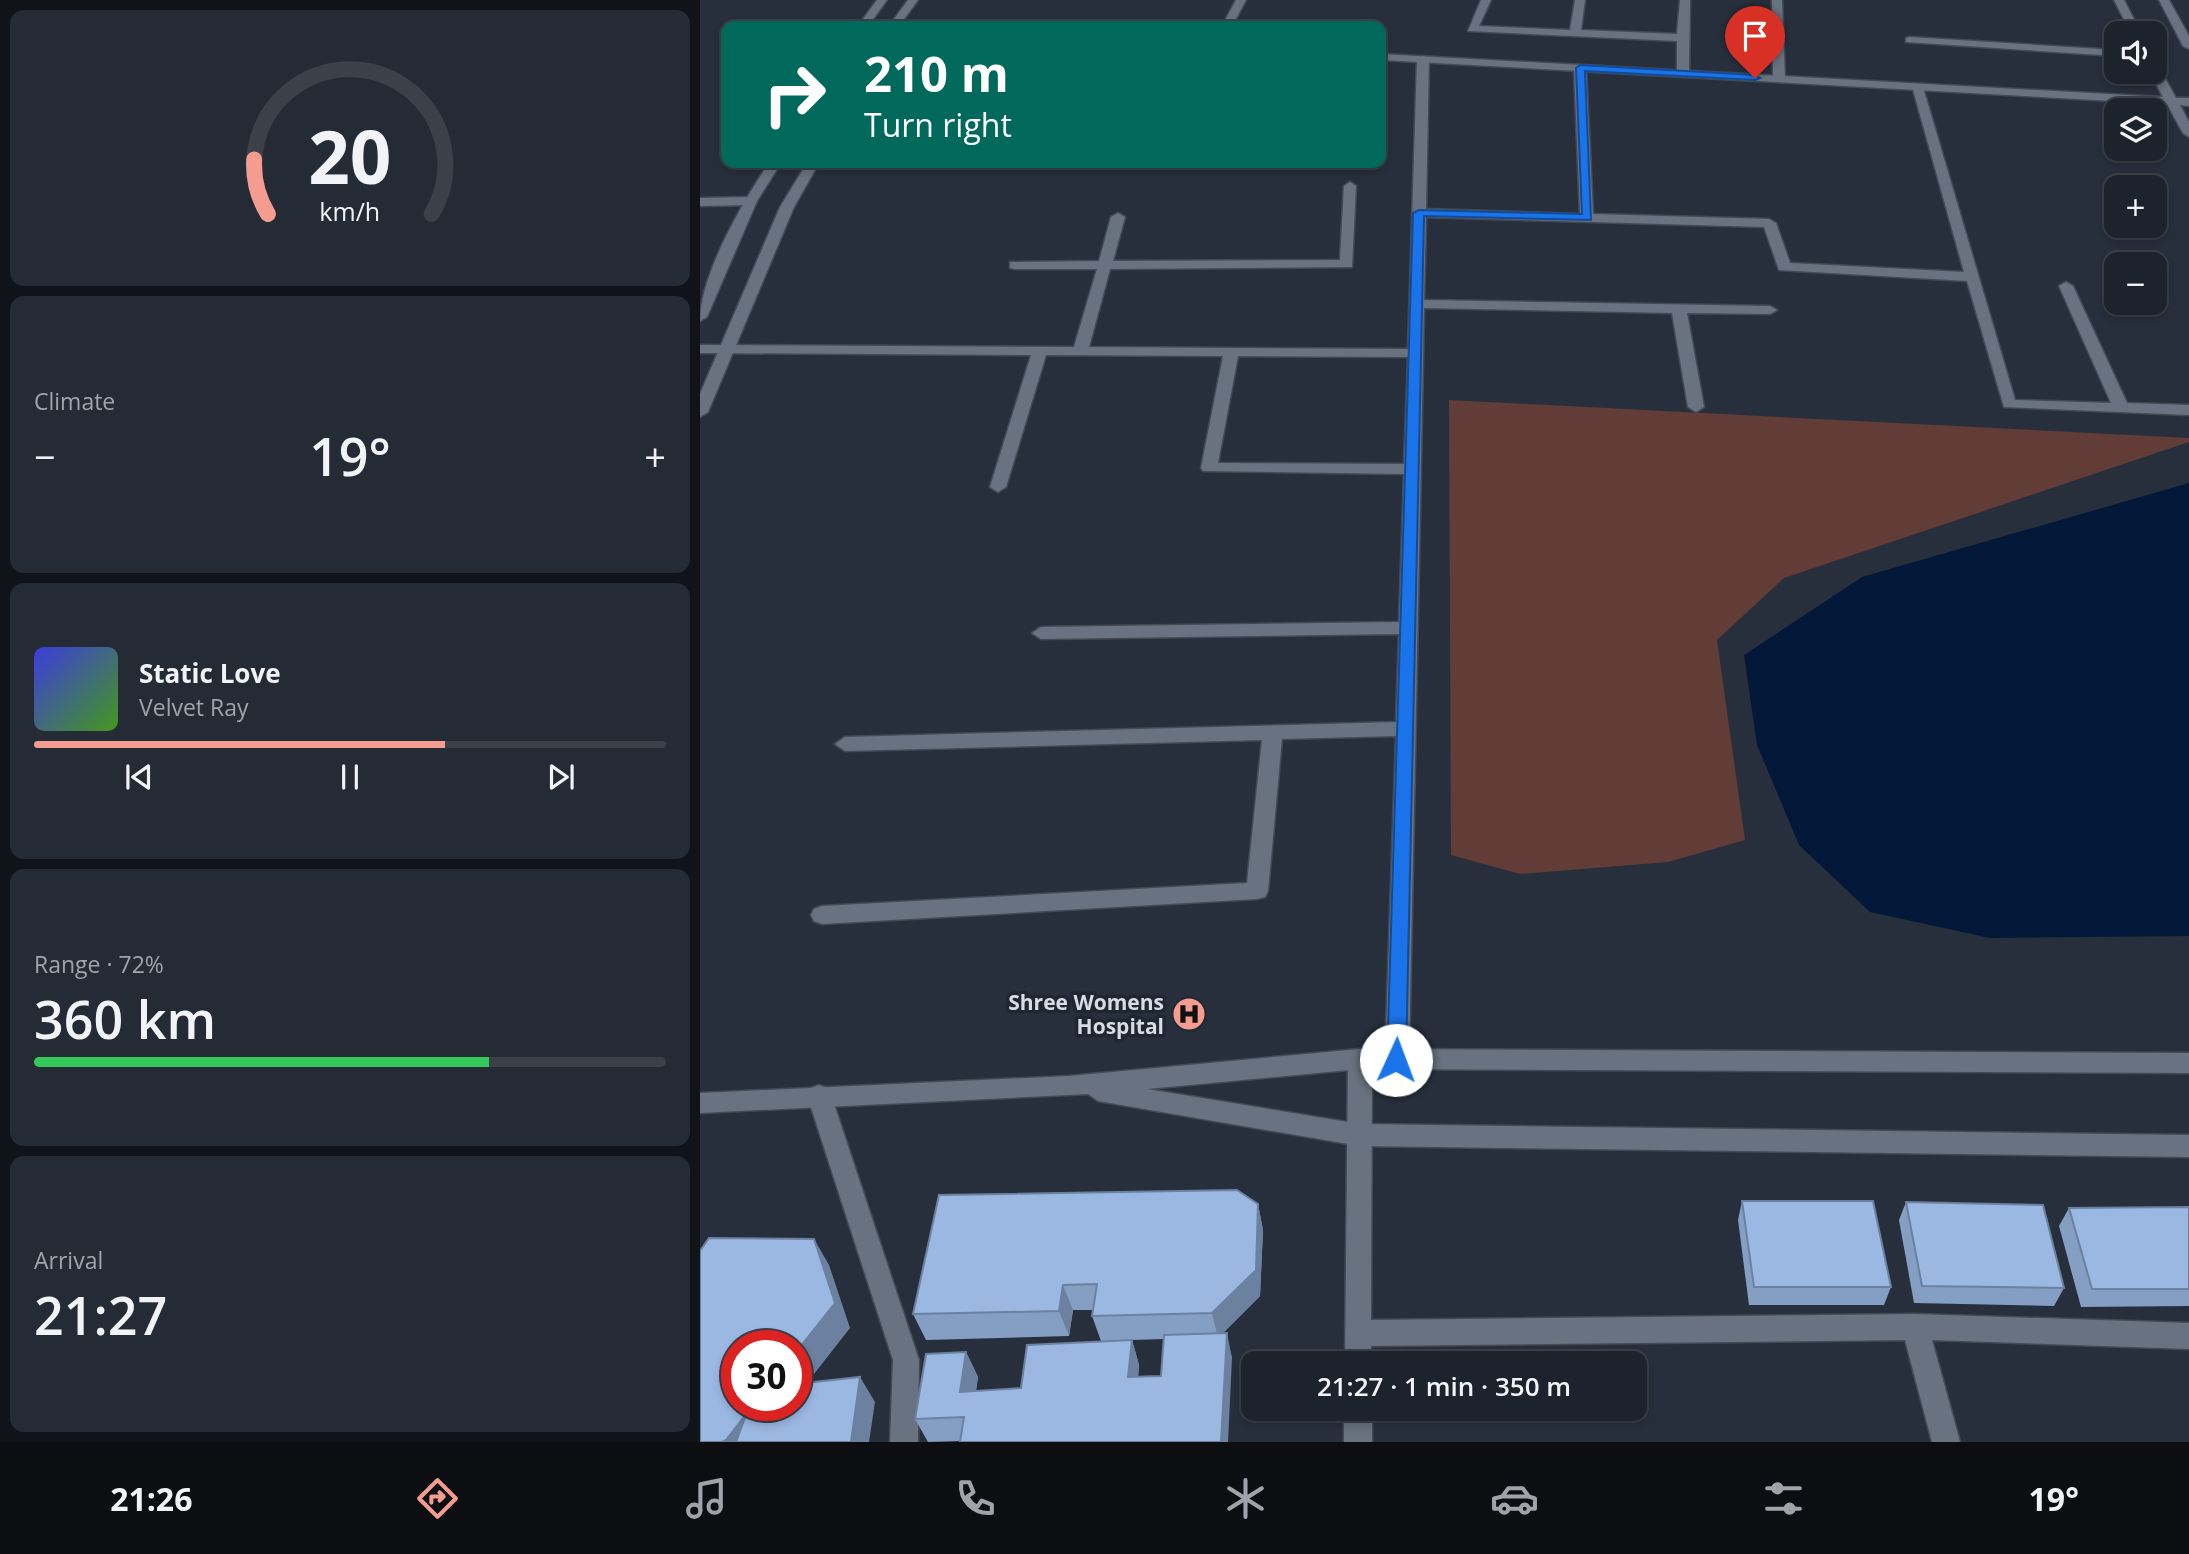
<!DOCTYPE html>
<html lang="en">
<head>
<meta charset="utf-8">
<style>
	:root { --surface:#1d232d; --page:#252b35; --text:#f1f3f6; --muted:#a0a4aa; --line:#3b4049; --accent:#f59c91 }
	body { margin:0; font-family:"Open Sans",sans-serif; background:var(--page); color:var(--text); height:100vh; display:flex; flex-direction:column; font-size:26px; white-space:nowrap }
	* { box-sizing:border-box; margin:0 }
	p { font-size:23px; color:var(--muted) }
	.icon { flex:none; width:38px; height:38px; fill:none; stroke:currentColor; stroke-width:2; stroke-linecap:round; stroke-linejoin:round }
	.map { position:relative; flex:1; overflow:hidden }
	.sheet { display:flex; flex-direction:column; gap:10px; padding:10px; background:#101319; width:700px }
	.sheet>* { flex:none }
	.banner { position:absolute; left:21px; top:21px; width:665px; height:147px; border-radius:14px; box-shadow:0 4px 10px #0003,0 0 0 2px var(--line); background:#00695c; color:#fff; overflow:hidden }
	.tools { position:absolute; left:1404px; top:21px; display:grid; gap:14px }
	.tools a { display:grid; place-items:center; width:63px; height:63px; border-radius:14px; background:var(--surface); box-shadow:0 4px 10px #0003,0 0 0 2px var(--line); font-size:35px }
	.speed { position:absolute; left:21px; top:1330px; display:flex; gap:14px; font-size:35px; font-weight:700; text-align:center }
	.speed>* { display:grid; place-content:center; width:91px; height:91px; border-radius:50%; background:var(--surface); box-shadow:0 4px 10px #0003,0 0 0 2px var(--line); line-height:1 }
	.speed .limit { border:10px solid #d22; background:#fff; color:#111 }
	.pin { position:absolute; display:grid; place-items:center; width:60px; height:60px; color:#fff; margin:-72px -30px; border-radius:50% 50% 50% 0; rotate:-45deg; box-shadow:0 0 7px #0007 }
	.pin .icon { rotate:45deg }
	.me { position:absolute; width:77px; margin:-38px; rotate:2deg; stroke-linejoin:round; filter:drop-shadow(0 0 5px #0008) }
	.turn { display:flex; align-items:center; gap:24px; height:147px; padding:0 28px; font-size:32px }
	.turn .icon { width:91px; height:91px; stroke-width:2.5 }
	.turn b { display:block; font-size:49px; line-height:60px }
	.big { font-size:52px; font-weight:600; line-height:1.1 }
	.sheet .widget { flex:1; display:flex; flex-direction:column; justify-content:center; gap:10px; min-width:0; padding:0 24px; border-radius:14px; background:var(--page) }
	.sheet .dial { align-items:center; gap:0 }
	.dial svg { height:182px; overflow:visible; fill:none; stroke:var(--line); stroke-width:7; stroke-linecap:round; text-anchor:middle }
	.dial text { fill:var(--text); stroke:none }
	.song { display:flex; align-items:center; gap:21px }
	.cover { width:84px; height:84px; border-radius:10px; background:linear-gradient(135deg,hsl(240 70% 55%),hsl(100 70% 35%)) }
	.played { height:7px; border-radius:4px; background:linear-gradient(90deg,var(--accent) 65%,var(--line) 65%) }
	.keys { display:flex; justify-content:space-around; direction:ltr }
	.heat { display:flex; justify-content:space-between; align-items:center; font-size:38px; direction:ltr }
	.charge { height:10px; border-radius:5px; background:linear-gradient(90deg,#34c759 72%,var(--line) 0) }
	.trip { position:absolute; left:541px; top:1351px; width:406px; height:70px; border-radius:14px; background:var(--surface); box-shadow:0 4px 10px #0003,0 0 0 2px var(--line); font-weight:600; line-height:70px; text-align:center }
	.tabs { display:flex; height:112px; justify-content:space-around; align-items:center; background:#0c0e12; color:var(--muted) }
	.tabs .icon { width:49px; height:49px }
	.tabs .selected { color:var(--accent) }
	.tabs b { font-size:32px; color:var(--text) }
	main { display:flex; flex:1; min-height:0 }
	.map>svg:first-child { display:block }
	.green { fill:#623c37 }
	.water { fill:#031838 }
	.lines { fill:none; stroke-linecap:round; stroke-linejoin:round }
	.minor-casing { stroke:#444a54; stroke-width:3 }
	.tertiary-casing { stroke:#444a54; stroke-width:3 }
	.minor { fill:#687280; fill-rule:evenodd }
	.tertiary { fill:#687280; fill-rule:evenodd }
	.wall { fill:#859ec3; fill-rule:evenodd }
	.shaded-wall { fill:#6c819f }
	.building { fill:#9bb8e3; stroke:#6c819f; stroke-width:2 }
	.route { fill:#1a73e8; stroke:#114b97; stroke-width:2 }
	.labels { text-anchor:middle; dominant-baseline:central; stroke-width:7; stroke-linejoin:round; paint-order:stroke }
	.poi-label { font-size:21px; font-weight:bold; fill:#d7dde4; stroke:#1e2631; text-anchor:end }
</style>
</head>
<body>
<main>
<section class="sheet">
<div class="widget dial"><svg viewBox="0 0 100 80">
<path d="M14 69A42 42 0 1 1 86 69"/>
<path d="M14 69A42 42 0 0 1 8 45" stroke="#f59c91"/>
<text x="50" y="56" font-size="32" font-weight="700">20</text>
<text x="50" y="72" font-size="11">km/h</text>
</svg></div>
<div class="widget"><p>Climate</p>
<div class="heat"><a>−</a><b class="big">19°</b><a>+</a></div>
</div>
<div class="widget">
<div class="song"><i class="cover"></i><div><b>Static Love</b><p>Velvet Ray</p></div></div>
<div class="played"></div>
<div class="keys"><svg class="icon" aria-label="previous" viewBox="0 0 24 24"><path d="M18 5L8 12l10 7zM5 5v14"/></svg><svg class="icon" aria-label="pause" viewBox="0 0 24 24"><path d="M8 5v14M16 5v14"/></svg><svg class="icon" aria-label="next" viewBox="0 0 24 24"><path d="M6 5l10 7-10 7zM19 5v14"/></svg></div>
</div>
<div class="widget"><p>Range · 72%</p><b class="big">360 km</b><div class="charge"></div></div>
<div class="widget"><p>Arrival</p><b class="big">21:27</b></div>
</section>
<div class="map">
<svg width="1489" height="1442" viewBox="0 0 1489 1442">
	<rect width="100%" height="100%" fill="#272f3c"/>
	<path class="green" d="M749,400l740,38v4l-405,136 -67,62 28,200 -77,22 -148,12 -69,-19z"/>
	<path class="water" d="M1489,483v453l-199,2 -120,-26 -71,-67 -42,-100 -13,-90 118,-78z"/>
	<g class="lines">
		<defs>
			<path id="minor" d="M536,0h10l-14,26h-10z
				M781,0h10l-12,26 91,4 5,-30h10l-4,30 96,4 3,-34h10l-1,74 -6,3 -6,-3v-33l-209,-10z
				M1072,0h10l3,79 -6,3 -6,-3z
				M1210,37l206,13v6l-210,-14v-4z
				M723,56l6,3 -3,150 154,5 -6,-146 6,-3 6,3 7,146 176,5 7,4 14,40 174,9 -52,-186 10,-2 93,316 96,3 -52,-117 7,-4 7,4 54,117 62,2v10l-185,-8 -37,-126 -188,-11 -15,-43 -338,-10 -2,83 346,6 7,4 -7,4 -83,-1 17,94 -8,5 -8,-5 -16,-94 -248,-5 -15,752 -4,7 -8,3 -8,-3 -4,-7 11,-324 -114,3 -14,152 -3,6 -8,2 -435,25 -8,-3 -3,-6 3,-6 8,-3 425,-23 15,-143 -417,11 -10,-7 10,-7 551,-15 3,-88 -358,5 -9,-6 9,-6 358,-5 5,-148 -201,-3 -2,-3 22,-112 -177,-1 -40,132 -8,5 -8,-5 41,-132 -331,-2v-8l374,2 23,-78h-82l-5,-1v-6l89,-1 12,-44 7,-4 7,4 -12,44 227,-1 4,-74 6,-4 6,4 -4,81 -242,2 -21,78 319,2 9,-290zM538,356l170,1 -4,107 -186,-1z
				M0,198l50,-1 7,4 -7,4 -50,1z
				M660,1049l8,3 4,7 -1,261 544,-6 274,9v26l-257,-9 28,102h-28l-27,-102 -534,6v17h-26l3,-304 4,-7z
				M119,1085l8,3 4,7 88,265 -1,82h-28l3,-82 -86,-265 4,-7z
				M644,1409h28v33h-28z"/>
			<path id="tertiary" d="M177,0h10l-19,26h-10z
				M208,0h10l-19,26h-10z
				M1414,0h10l17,33h-10z
				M1459,0h10l20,36v13l-6,-3z
				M681,54l782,43 -13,-25h4v-6l6,3 16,29h13v8l-9,-1 9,17v15l-6,-4 -16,-29 -786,-44z
				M69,163h12l-24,38 -50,116 -7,4c0,-46 43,-120 69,-158z
				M107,163h12l-25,44 -86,205 -8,5v-23l80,-187z
				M660,1049l829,4v20l-829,-4 -213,20 213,35 829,11v22l-829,-11 -262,-45 -10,-7 -388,19v-20l369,-17z"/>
		</defs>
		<use href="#minor" class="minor-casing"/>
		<use href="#tertiary" class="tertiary-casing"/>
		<use href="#minor" class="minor"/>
		<use href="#tertiary" class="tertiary"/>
	</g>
	<path class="wall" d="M1042,1201l149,86 -7,18h-135l-11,-85z
		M1206,1202l158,86 -10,18 -140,-3 -15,-83z
		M558,1204l5,26 -3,66 -37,37 9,25 -272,83 -32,1 -13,-23 51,-67 12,25 -2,14 45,-3 80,-47 -9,-25 1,-6h-20l-4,26 -143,4 -13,-26zM464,1339l-3,37 -23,1 1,-12 -7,-25z
		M1489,1207v99l-108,1 -22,-81 10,-18z"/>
	<path class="shaded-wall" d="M558,1204l5,26 -3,66 -42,42 -6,-25z
		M114,1239l15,26 21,63 -54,69v-45z
		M363,1285l10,25 -4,26 -10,-25z
		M527,1333l5,25 -4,84h-7z
		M432,1340l7,25 -3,37 -8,-25z
		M266,1352l12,25 -6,39 -12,-24z
		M160,1377l15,25 -6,40h-18z
		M53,1405h37l-29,37h-39z"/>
	<path class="building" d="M537,1190l21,14 -2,66 -44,43 -120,3 5,-32 -34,1 -4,26 -146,3 26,-119z
		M1042,1201h131l18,86h-137z
		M1206,1202l137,3 21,83 -142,-2z
		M1489,1207v82h-97l-23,-81z
		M9,1238l105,1 21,64 -39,49v-6h-59v59h16l-27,35 -4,2h-22v-191z
		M527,1333l-6,109h-261l4,-25 -49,2 11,-65 40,-2 -6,40 61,-4 6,-43 105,-5 -4,37 33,-1 3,-41z
		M160,1377l-9,65h-115l9,-24 19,-13h32v-21z"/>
	<path class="route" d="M880,65l175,10 5,3 -5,2 -170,-9 6,149 -167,-4 -18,844 -3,5h-13l-3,-5 26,-847 6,-3 163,4 -6,-146z"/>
	<defs>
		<symbol id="hospital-disc" viewBox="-11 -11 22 22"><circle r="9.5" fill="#f59c91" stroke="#1e2631"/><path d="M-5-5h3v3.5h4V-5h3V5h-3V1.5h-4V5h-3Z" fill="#111"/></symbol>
	</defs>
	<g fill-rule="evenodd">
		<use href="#hospital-disc" x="470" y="995" width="38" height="38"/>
	</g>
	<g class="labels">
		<g class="poi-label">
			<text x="464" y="1002">Shree Womens<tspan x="464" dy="24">Hospital</tspan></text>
		</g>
	</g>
</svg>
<div class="tools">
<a><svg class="icon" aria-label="sound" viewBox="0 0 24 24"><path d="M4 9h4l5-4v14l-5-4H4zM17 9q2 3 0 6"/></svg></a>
<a><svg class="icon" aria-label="layers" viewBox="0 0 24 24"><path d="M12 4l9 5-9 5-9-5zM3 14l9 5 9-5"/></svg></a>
<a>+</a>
<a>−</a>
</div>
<div class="speed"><div class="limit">30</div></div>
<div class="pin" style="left:1055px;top:78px;background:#d93025"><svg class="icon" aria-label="arrive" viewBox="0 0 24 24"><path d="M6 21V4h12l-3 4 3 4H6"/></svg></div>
<svg class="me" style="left:696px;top:1060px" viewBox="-20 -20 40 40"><circle r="19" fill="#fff"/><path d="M0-13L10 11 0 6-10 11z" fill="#1a73e8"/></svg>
<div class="trip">21:27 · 1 min · 350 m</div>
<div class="banner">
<div class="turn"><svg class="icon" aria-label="right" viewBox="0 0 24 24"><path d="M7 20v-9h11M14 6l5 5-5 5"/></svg><div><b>210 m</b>Turn right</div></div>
</div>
</div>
</main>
<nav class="tabs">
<b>21:26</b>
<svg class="icon selected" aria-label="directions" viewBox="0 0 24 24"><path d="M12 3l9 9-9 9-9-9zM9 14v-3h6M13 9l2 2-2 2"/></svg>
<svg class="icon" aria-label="music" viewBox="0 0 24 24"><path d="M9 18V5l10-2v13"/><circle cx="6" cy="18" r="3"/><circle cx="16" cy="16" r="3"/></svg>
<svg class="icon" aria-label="phone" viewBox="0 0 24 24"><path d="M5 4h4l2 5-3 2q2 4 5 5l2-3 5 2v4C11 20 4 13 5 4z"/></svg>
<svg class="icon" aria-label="climate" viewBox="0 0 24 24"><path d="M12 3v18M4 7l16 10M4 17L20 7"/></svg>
<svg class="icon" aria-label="car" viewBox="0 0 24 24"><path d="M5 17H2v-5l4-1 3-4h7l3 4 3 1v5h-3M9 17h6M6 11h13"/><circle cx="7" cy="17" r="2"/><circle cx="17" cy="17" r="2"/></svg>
<svg class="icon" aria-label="filters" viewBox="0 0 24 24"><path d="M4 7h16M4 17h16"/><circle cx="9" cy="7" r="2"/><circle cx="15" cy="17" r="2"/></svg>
<b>19°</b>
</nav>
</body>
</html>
